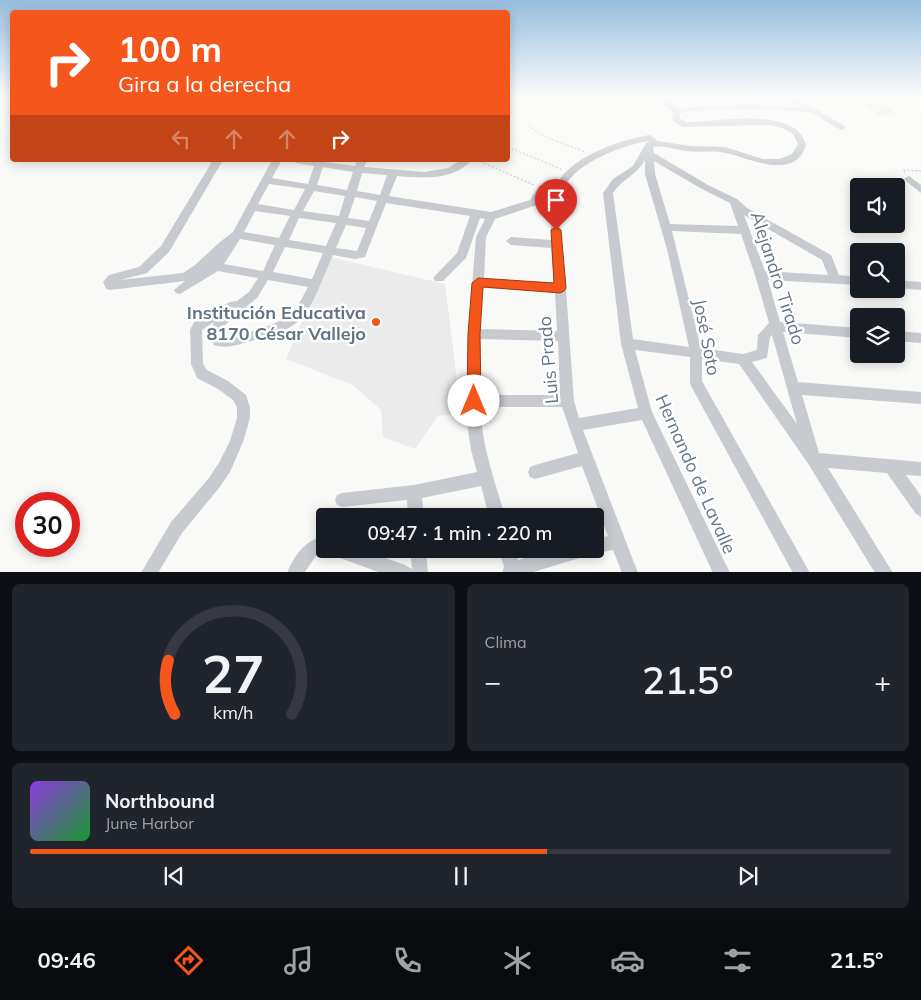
<!DOCTYPE html>
<html lang="es">
<head>
<meta charset="utf-8">
<style>
	:root { --surface:#171b24; --page:#20242c; --text:#f1f3f6; --muted:#9ea1a6; --line:#363941; --accent:#f4561c }
	body { margin:0; font-family:Mulish,sans-serif; background:var(--page); color:var(--text); height:100vh; display:flex; flex-direction:column; font-size:19px; white-space:nowrap }
	* { box-sizing:border-box; margin:0 }
	p { font-size:16px; color:var(--muted) }
	.icon { flex:none; width:28px; height:28px; fill:none; stroke:currentColor; stroke-width:2; stroke-linecap:round; stroke-linejoin:round }
	.map { position:relative; height:572px; overflow:hidden }
	.sheet { display:flex; flex-direction:column; gap:12px; padding:12px; background:#0d0f14; flex:1 }
	.sheet>* { flex:none }
	.top-card { position:absolute; left:10px; top:10px; width:500px; height:152px; border-radius:5px; box-shadow:0 2px 12px #0003; background:#f4561c; color:#fff; overflow:hidden }
	.fabs { position:absolute; left:850px; top:178px; display:grid; gap:10px }
	.fabs a { display:grid; place-items:center; width:55px; height:55px; border-radius:5px; background:var(--surface); box-shadow:0 2px 12px #0003; font-size:25px }
	.speed { position:absolute; left:15px; top:492px; display:flex; gap:10px; font-size:25px; font-weight:700; text-align:center }
	.speed>* { display:grid; place-content:center; width:65px; height:65px; border-radius:50%; background:var(--surface); box-shadow:0 2px 12px #0003; line-height:1 }
	.speed .limit { border:8px solid #d22; background:#fff; color:#111 }
	.pin { position:absolute; display:grid; place-items:center; width:42px; height:42px; color:#fff; margin:-51px -21px; border-radius:50% 50% 50% 0; rotate:-45deg; box-shadow:0 0 5px #0007 }
	.pin .icon { rotate:45deg }
	.me { position:absolute; width:55px; margin:-28px; rotate:0deg; stroke-linejoin:round; filter:drop-shadow(0 0 4px #0008) }
	.turn { display:flex; align-items:center; gap:18px; height:105px; padding:0 25px; font-size:22px }
	.turn .icon { width:65px; height:65px; stroke-width:2.5 }
	.turn b { display:block; font-size:35px; line-height:42px }
	.lanes { display:flex; align-items:center; height:48px; padding:0 25px; background:#0003; justify-content:center; gap:25px; direction:ltr }
	.lanes .off { opacity:.35 }
	.big { font-size:38px; font-weight:600; line-height:1.1 }
	.sheet .tile { flex:1; display:flex; flex-direction:column; justify-content:center; gap:8px; min-width:0; padding:0 18px; border-radius:8px; background:var(--page) }
	.sheet .dial { align-items:center; gap:0 }
	.dial svg { height:130px; overflow:visible; fill:none; stroke:var(--line); stroke-width:7; stroke-linecap:round; text-anchor:middle }
	.dial text { fill:var(--text); stroke:none }
	.song { display:flex; align-items:center; gap:15px }
	.cover { width:60px; height:60px; border-radius:8px; background:linear-gradient(135deg,hsl(270 70% 55%),hsl(130 70% 35%)) }
	.played { height:5px; border-radius:2px; background:linear-gradient(90deg,var(--accent) 60%,var(--line) 60%) }
	.keys { display:flex; justify-content:space-around; direction:ltr }
	.heat { display:flex; justify-content:space-between; align-items:center; font-size:28px; direction:ltr }
	.sheet .tiles { flex:1; display:grid; gap:12px; grid-template-columns:1fr 1fr }
	.tile:last-child { grid-column:span 2 }
	.trip { position:absolute; left:316px; top:508px; width:288px; height:50px; border-radius:5px; background:var(--surface); box-shadow:0 2px 12px #0003; font-weight:600; line-height:50px; text-align:center }
	.dock { display:flex; height:80px; justify-content:space-around; align-items:center; background:#090b0e; color:var(--muted) }
	.dock .icon { width:35px; height:35px }
	.dock .selected { color:var(--accent) }
	.dock b { font-size:22px; color:var(--text) }
	.map>svg:first-child { display:block }
	.built { fill:#eaebea }
	.green { fill:#d9e0d6 }
	.lines { fill:none; stroke-linecap:round; stroke-linejoin:round }
	.path { stroke:#bec1c4; stroke-width:1; stroke-dasharray:2 2; stroke-linecap:butt }
	.minor { fill:#c7cbcf; fill-rule:evenodd }
	.route { fill:#f4561c; stroke:#9f3812 }
	.poi-dot { fill:#f4561c; stroke:#fff; stroke-width:2 }
	.labels { text-anchor:middle; dominant-baseline:central; stroke-width:5; stroke-linejoin:round; paint-order:stroke }
	.street-label { font-size:18px; fill:#627485; stroke:#fff }
	.poi-label { font-size:18px; font-weight:bold; fill:#627485; stroke:#fff; text-anchor:end }
</style>
</head>
<body>
<div class="map">
<svg width="921" height="573" viewBox="0 0 921 573">
	<rect width="100%" height="100%" fill="#f9faf7"/>
	<path class="built" d="M330,257l115,27 16,129 -23,3 -23,33 -32,-12 -2,-27 -28,-25 -67,-26z"/>
	<path class="green" d="M875,98l21,16 -16,3 -21,-17z"/>
	<g class="lines">
		<path class="path" d="M525,123l18,13 42,16
			M508,147l55,23
			M477,160l57,25
			M905,173l-2,-3 18,1"/>
		<path class="minor" d="M655,98h9l14,10 14,-2 54,-2 54,3 -13,-9h10l49,29 -4,3 -3,-1 -29,-17 -51,-3 -70,2 -9,2v6l7,3c30,0 87,-12 111,9 4,3 6,9 8,13 -9,38 -58,14 -80,9 -13,-3 -26,0 -39,-2 -11,-1 -22,-6 -34,-4l1,6 54,32 29,14 10,9 84,47 8,20 20,2v8l-91,-5 12,42 79,6v10l-76,-6 15,50 123,10v12l-119,-9 17,58 102,9v14l-15,-1 15,21v21l-5,-3 -29,-41 -59,-5 65,105h-18l-66,-108 -70,-101 -37,-5v22l108,192h-17l-102,-187 -1,-4v-25l-55,-7 17,62 78,161h-17l-71,-153 -59,10 55,143h-16l-9,-23 -20,4 -63,19h-28l2,-6 -5,-18h16l3,11 40,-11h37v-10l13,-3 -26,-70 -47,13 -5,-2 -2,-5 2,-5 5,-2 43,-12 -16,-46h-81c0,39 14,73 24,109h-16l-8,-30 -59,12 2,18h-16l-1,-16 -65,7 -5,-2 -2,-5 2,-5 5,-2 72,-8 63,-13 -6,-22 -4,-27 1,-89 8,-97 9,-18 -5,-1 -14,40 -23,23h-8l-2,-3 24,-25 13,-37 -84,-13 -21,54 -10,2 -22,-4c-8,17 -20,53 -33,65 -14,12 -32,17 -49,21 -14,4 -24,8 -37,4l-5,-11 5,-12 -12,8 1,34 4,6 21,11 18,14 4,12v11l-7,24 -13,30 -11,16 -37,45 -24,40h-17l30,-51 38,-44 11,-17 10,-20 7,-23v-11l-4,-7 -15,-11 -21,-11 -6,-14 -1,-34 4,-8 36,-20 7,-1 12,-9 9,-14 -40,-7 -38,23 -4,-1 -2,-3 11,-9 -75,9 -4,-1 -3,-7 6,-7 30,-8 22,-21 52,-86h10l-54,92 -22,21 -27,7 63,-7 12,-8 25,-23 13,-10 39,-72h10l-10,18 36,6 6,-18 -18,-3 -5,-3h35l-1,2 30,4 2,-6h10l-3,7 60,5 24,-4 13,-8h11c-19,21 -50,18 -75,16l-8,20 102,16 39,-12 9,-14 3,-1 5,3 -6,10 10,2c5,-39 66,-60 99,-65l8,6 32,5 35,1 38,12h16l13,-5 6,-10 -5,-10 -11,-6 -13,-3 -87,2 -10,-7 1,-8zM648,141l1,1 -3,1 -13,23 -20,13 -10,14 18,151 17,64 -59,10 -5,-17c-3,-37 -5,-74 -8,-111 -2,-25 -12,-79 -2,-102 11,-25 59,-43 84,-47zM645,160v14l22,75 22,98 -56,-8 -20,-146c9,-14 24,-18 32,-33zM654,161l48,28 28,14 8,23 -68,-2 -15,-50zM323,167l30,5 -6,18 -30,-5zM362,173l25,2 -7,20 -23,-4zM269,184l36,5 -11,21 -36,-6zM314,191l31,5 -6,20 -36,-5zM355,197l22,4 -8,20 -21,-3zM537,205l11,1 3,4v30l-40,-3 -5,4 5,4 40,3 3,35 -70,-4 2,-42 9,-18zM255,211l35,5 -11,22 -35,-6zM744,215l78,45 6,15 -63,-4zM299,218l37,5 -10,23 -37,-6zM346,225l20,3 -9,23 -21,-3zM672,231l69,3 14,41 14,48 -11,12 -1,15 -14,4 -42,-6zM240,239l35,6 -12,26 -39,-7zM285,247l38,6 -11,26 -39,-7zM268,280l40,7c-4,7 -7,14 -12,21 -13,18 -49,24 -70,30l-4,-1 -1,-3 3,-8 33,-28zM483,288l72,4 2,39 -77,-2zM772,335l25,89 -45,-62 15,-4 3,-21zM480,339l78,2 2,54h-79z
			M909,176l12,9v8l-15,-12 -2,-2z
			M896,280l25,2v8l-25,-2z
			M896,331l25,2v10l-25,-2z
			M325,536v13h35l45,16 7,4 -2,-20h16l2,24h-47l-49,-18 -2,-5 -14,6 -12,17h-17c8,-19 18,-33 38,-37z"/>
	</g>
	<linearGradient id="sky" x2="0" y2="1"><stop stop-color="#97bdde"/><stop offset="0.55" stop-color="#fcfdfb"/><stop offset="1" stop-color="#fcfdfb" stop-opacity="0"/></linearGradient>
	<rect width="921" height="178" fill="url(#sky)"/>
	<path class="route" d="M556,227l5,3 5,58 -2,3 -4,2 -77,-6 -3,47 1,67 -2,5 -5,2 -5,-2 -2,-5 1,-67 4,-51 6,-5 76,5 -3,-53z"/>
	<circle class="poi-dot" cx="376" cy="322" r="5"/>
	<g class="labels">
		<g class="street-label">
			<text transform="translate(778 278) rotate(72)">Alejandro Tirado</text>
			<text transform="translate(707 337) rotate(79)">José Soto</text>
			<text transform="translate(548 360) rotate(-95)">Luis Prado</text>
			<text transform="translate(696 474) rotate(66)">Hernando de Lavalle</text>
		</g>
		<g class="poi-label">
			<text x="366" y="312">Institución Educativa<tspan x="366" dy="21">8170 César Vallejo</tspan></text>
		</g>
	</g>
</svg>
<div class="fabs">
<a><svg class="icon" aria-label="sound" viewBox="0 0 24 24"><path d="M4 9h4l5-4v14l-5-4H4zM17 9q2 3 0 6"/></svg></a>
<a><svg class="icon" aria-label="search" viewBox="0 0 24 24"><circle cx="10" cy="10" r="6"/><path d="M15 15l6 6"/></svg></a>
<a><svg class="icon" aria-label="layers" viewBox="0 0 24 24"><path d="M12 4l9 5-9 5-9-5zM3 14l9 5 9-5"/></svg></a>
</div>
<div class="speed"><div class="limit">30</div></div>
<div class="pin" style="left:556px;top:230px;background:#d93025"><svg class="icon" aria-label="arrive" viewBox="0 0 24 24"><path d="M6 21V4h12l-3 4 3 4H6"/></svg></div>
<svg class="me" style="left:474px;top:401px" viewBox="-20 -20 40 40"><circle r="19" fill="#fff"/><path d="M0-13L10 11 0 6-10 11z" fill="#f4561c"/></svg>
<div class="trip">09:47 · 1 min · 220 m</div>
<div class="top-card">
<div class="turn"><svg class="icon" aria-label="right" viewBox="0 0 24 24"><path d="M7 20v-9h11M14 6l5 5-5 5"/></svg><div><b>100 m</b>Gira a la derecha</div></div>
<div class="lanes"><svg class="icon off" aria-label="left" viewBox="0 0 24 24"><path d="M17 20v-9H6M10 6l-5 5 5 5"/></svg><svg class="icon off" aria-label="ahead" viewBox="0 0 24 24"><path d="M12 20V5M6 11l6-6 6 6"/></svg><svg class="icon off" aria-label="ahead" viewBox="0 0 24 24"><path d="M12 20V5M6 11l6-6 6 6"/></svg><svg class="icon" aria-label="right" viewBox="0 0 24 24"><path d="M7 20v-9h11M14 6l5 5-5 5"/></svg></div>
</div>
</div>
<section class="sheet">
<div class="tiles">
<div class="tile dial"><svg viewBox="0 0 100 80">
<path d="M14 69A42 42 0 1 1 86 69"/>
<path d="M14 69A42 42 0 0 1 10 36" stroke="#f4561c"/>
<text x="50" y="56" font-size="32" font-weight="700">27</text>
<text x="50" y="72" font-size="11">km/h</text>
</svg></div>
<div class="tile"><p>Clima</p>
<div class="heat"><a>−</a><b class="big">21.5°</b><a>+</a></div>
</div>
<div class="tile">
<div class="song"><i class="cover"></i><div><b>Northbound</b><p>June Harbor</p></div></div>
<div class="played"></div>
<div class="keys"><svg class="icon" aria-label="previous" viewBox="0 0 24 24"><path d="M18 5L8 12l10 7zM5 5v14"/></svg><svg class="icon" aria-label="pause" viewBox="0 0 24 24"><path d="M8 5v14M16 5v14"/></svg><svg class="icon" aria-label="next" viewBox="0 0 24 24"><path d="M6 5l10 7-10 7zM19 5v14"/></svg></div>
</div>
</div>
</section>
<nav class="dock">
<b>09:46</b>
<svg class="icon selected" aria-label="directions" viewBox="0 0 24 24"><path d="M12 3l9 9-9 9-9-9zM9 14v-3h6M13 9l2 2-2 2"/></svg>
<svg class="icon" aria-label="music" viewBox="0 0 24 24"><path d="M9 18V5l10-2v13"/><circle cx="6" cy="18" r="3"/><circle cx="16" cy="16" r="3"/></svg>
<svg class="icon" aria-label="phone" viewBox="0 0 24 24"><path d="M5 4h4l2 5-3 2q2 4 5 5l2-3 5 2v4C11 20 4 13 5 4z"/></svg>
<svg class="icon" aria-label="climate" viewBox="0 0 24 24"><path d="M12 3v18M4 7l16 10M4 17L20 7"/></svg>
<svg class="icon" aria-label="car" viewBox="0 0 24 24"><path d="M5 17H2v-5l4-1 3-4h7l3 4 3 1v5h-3M9 17h6M6 11h13"/><circle cx="7" cy="17" r="2"/><circle cx="17" cy="17" r="2"/></svg>
<svg class="icon" aria-label="filters" viewBox="0 0 24 24"><path d="M4 7h16M4 17h16"/><circle cx="9" cy="7" r="2"/><circle cx="15" cy="17" r="2"/></svg>
<b>21.5°</b>
</nav>
</body>
</html>
